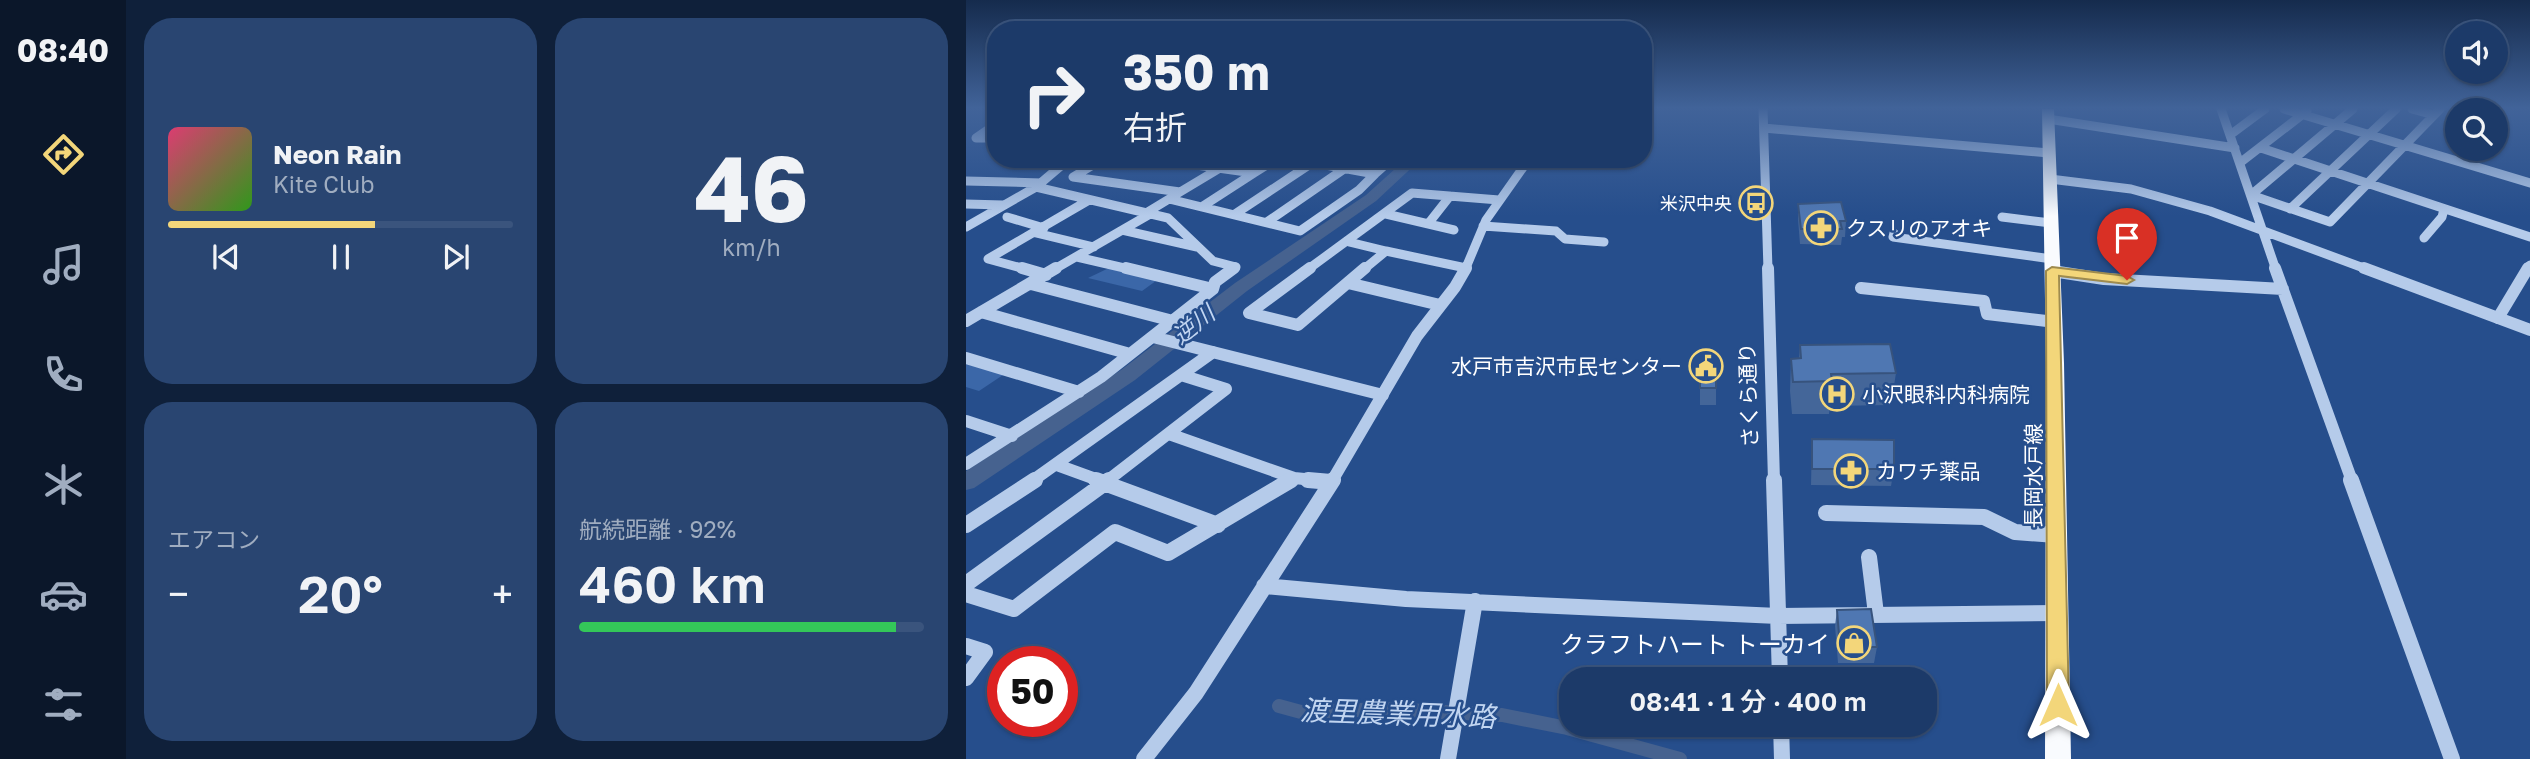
<!DOCTYPE html>
<html lang="ja">
<head>
<meta charset="utf-8">
<style>
	:root { --surface:#1c3a69; --page:#294571; --text:#f1f3f6; --muted:#a0adc0; --line:#3a547d; --accent:#f3d67a }
	body { margin:0; font-family:"Golos Text","Noto Sans JP",sans-serif; background:var(--page); color:var(--text); height:100vh; display:flex; flex-direction:column; font-size:26px; white-space:nowrap }
	* { box-sizing:border-box; margin:0 }
	p { font-size:23px; color:var(--muted) }
	.icon { flex:none; width:38px; height:38px; fill:none; stroke:currentColor; stroke-width:2; stroke-linecap:round; stroke-linejoin:round }
	.map { position:relative; flex:1; overflow:hidden }
	.drawer { display:flex; flex-direction:column; gap:18px; padding:18px; background:#0f203a; width:840px }
	.drawer>* { flex:none }
	.banner { position:absolute; left:21px; top:21px; width:665px; height:147px; border-radius:28px; box-shadow:0 2px 5px #0004,0 0 0 2px var(--line); background:#1c3a69; color:var(--text); overflow:hidden }
	.buttons { position:absolute; left:1479px; top:21px; display:grid; gap:14px }
	.buttons a { display:grid; place-items:center; width:63px; height:63px; border-radius:50%; background:var(--surface); box-shadow:0 2px 5px #0004,0 0 0 2px var(--line); font-size:35px }
	.speed { position:absolute; left:21px; top:646px; display:flex; gap:14px; font-size:35px; font-weight:700; text-align:center }
	.speed>* { display:grid; place-content:center; width:91px; height:91px; border-radius:50%; background:var(--surface); box-shadow:0 2px 5px #0004,0 0 0 2px var(--line); line-height:1 }
	.speed .limit { border:10px solid #d22; background:#fff; color:#111 }
	.pin { position:absolute; display:grid; place-items:center; width:60px; height:60px; color:#fff; margin:-72px -30px; border-radius:50% 50% 50% 0; rotate:-45deg; box-shadow:0 0 7px #0007 }
	.pin .icon { rotate:45deg }
	.me { position:absolute; width:77px; margin:-38px; rotate:0deg; stroke-linejoin:round; filter:drop-shadow(0 0 5px #0008) }
	.turn { display:flex; align-items:center; gap:24px; height:147px; padding:0 21px; font-size:32px }
	.turn .icon { width:91px; height:91px; stroke-width:2.5 }
	.turn b { display:block; font-size:49px; line-height:60px }
	.big { font-size:52px; font-weight:600; line-height:1.1 }
	.drawer .widget { flex:1; display:flex; flex-direction:column; justify-content:center; gap:10px; min-width:0; padding:0 24px; border-radius:28px; background:var(--page) }
	.drawer .dial { align-items:center; gap:0 }
	.dial b { font-size:91px; line-height:1 }
	.song { display:flex; align-items:center; gap:21px }
	.cover { width:84px; height:84px; border-radius:10px; background:linear-gradient(135deg,hsl(340 70% 55%),hsl(110 70% 35%)) }
	.played { height:7px; border-radius:4px; background:linear-gradient(90deg,var(--accent) 60%,var(--line) 60%) }
	.keys { display:flex; justify-content:space-around; direction:ltr }
	.heat { display:flex; justify-content:space-between; align-items:center; font-size:38px; direction:ltr }
	.charge { height:10px; border-radius:5px; background:linear-gradient(90deg,#34c759 92%,var(--line) 0) }
	.drawer .tiles { flex:1; display:grid; gap:18px; grid-template-columns:repeat(2,1fr) }
	.trip { position:absolute; left:593px; top:667px; width:378px; height:70px; border-radius:28px; background:var(--surface); box-shadow:0 2px 5px #0004,0 0 0 2px var(--line); font-weight:600; line-height:70px; text-align:center }
	main { display:flex; flex:1; min-height:0 }
	.tabs { display:flex; flex-direction:column; width:126px; justify-content:space-around; align-items:center; background:#0b172a; color:var(--muted) }
	.tabs .icon { width:49px; height:49px }
	.tabs .active { color:var(--accent) }
	.tabs b { font-size:32px; color:var(--text) }
	.map>svg:first-child { display:block }
	.green { fill:#3b67a8 }
	.lines { fill:none; stroke-linecap:round; stroke-linejoin:round }
	.canal { stroke:#46628f; stroke-width:14 }
	.river { fill:#46628f; fill-rule:evenodd }
	.minor-far2 { stroke:#b5cbea; stroke-width:9 }
	.minor-far1 { stroke:#b5cbea; stroke-width:12 }
	.minor { stroke:#b5cbea; stroke-width:16 }
	.major { fill:#f9fbfe; fill-rule:evenodd }
	.wall { fill:#469 }
	.building { fill:#4f77b2; stroke:#37537d; stroke-width:2 }
	.route { fill:#f3d67a; stroke:#9e8b4f; stroke-width:2 }
	.labels { text-anchor:middle; dominant-baseline:central; stroke-width:5; stroke-linejoin:round; paint-order:stroke }
	.far-poi-label { font-size:18px; fill:#fff; stroke:#264e8c; text-anchor:end }
	.poi-label { font-size:21px; fill:#fff; stroke:#264e8c; text-anchor:start }
	.street-label { font-size:21px; fill:#fff; stroke:#264e8c }
	.water-label { font-size:23px; font-style:italic; fill:#c1d5f1; stroke:#264e8c }
	.near-poi-label { font-size:24px; fill:#fff; stroke:#264e8c; text-anchor:end }
	.near-water-label { font-size:28px; font-style:italic; fill:#c1d5f1; stroke:#264e8c }
</style>
</head>
<body>
<main>
<nav class="tabs">
<b>08:40</b>
<svg class="icon active" aria-label="directions" viewBox="0 0 24 24"><path d="M12 3l9 9-9 9-9-9zM9 14v-3h6M13 9l2 2-2 2"/></svg>
<svg class="icon" aria-label="music" viewBox="0 0 24 24"><path d="M9 18V5l10-2v13"/><circle cx="6" cy="18" r="3"/><circle cx="16" cy="16" r="3"/></svg>
<svg class="icon" aria-label="phone" viewBox="0 0 24 24"><path d="M5 4h4l2 5-3 2q2 4 5 5l2-3 5 2v4C11 20 4 13 5 4z"/></svg>
<svg class="icon" aria-label="climate" viewBox="0 0 24 24"><path d="M12 3v18M4 7l16 10M4 17L20 7"/></svg>
<svg class="icon" aria-label="car" viewBox="0 0 24 24"><path d="M5 17H2v-5l4-1 3-4h7l3 4 3 1v5h-3M9 17h6M6 11h13"/><circle cx="7" cy="17" r="2"/><circle cx="17" cy="17" r="2"/></svg>
<svg class="icon" aria-label="filters" viewBox="0 0 24 24"><path d="M4 7h16M4 17h16"/><circle cx="9" cy="7" r="2"/><circle cx="15" cy="17" r="2"/></svg>
</nav>
<section class="drawer">
<div class="tiles">
<div class="widget">
<div class="song"><i class="cover"></i><div><b>Neon Rain</b><p>Kite Club</p></div></div>
<div class="played"></div>
<div class="keys"><svg class="icon" aria-label="previous" viewBox="0 0 24 24"><path d="M18 5L8 12l10 7zM5 5v14"/></svg><svg class="icon" aria-label="pause" viewBox="0 0 24 24"><path d="M8 5v14M16 5v14"/></svg><svg class="icon" aria-label="next" viewBox="0 0 24 24"><path d="M6 5l10 7-10 7zM19 5v14"/></svg></div>
</div>
<div class="widget dial"><b>46</b><p>km/h</p></div>
<div class="widget"><p>エアコン</p>
<div class="heat"><a>−</a><b class="big">20°</b><a>+</a></div>
</div>
<div class="widget"><p>航続距離 · 92%</p><b class="big">460 km</b><div class="charge"></div></div>
</div>
</section>
<div class="map">
<svg width="1564" height="759" viewBox="0 0 1564 759">
	<rect width="100%" height="100%" fill="#264e8c"/>
	<path class="green" d="M145,267l49,11 -18,13 -54,-13z
		M0,364l40,9 -27,18 -13,-4z"/>
	<g class="lines">
		<path class="canal" d="M313,706l22,6 85,-3 116,6 65,13 113,31"/>
		<path class="river" d="M440,159h15l-45,42 -129,90 -112,89 -161,108 -8,2v-19l155,-101 114,-87 131,-88z"/>
		<path class="minor-far2" d="M797,109l5,161
			M1255,109l55,161
			M1318,109l246,74
			M1446,109l22,6
			M1082,119l187,29
			M26,127l-16,11h20
			M798,128l285,25
			M1264,135l35,-26
			M1295,148l269,89
			M137,159l-30,18 107,15
			M187,159l101,14 22,-14
			M1275,162l66,-51
			M409,174l17,-15
			M1084,179l81,10 79,22 159,59
			M0,181l76,2
			M70,187l132,31 45,43 23,6
			M209,195l45,-27
			M1285,195l79,27 110,-113
			M1285,195l102,-86
			M0,204l37,1
			M237,206l51,-33
			M1324,209l106,-100
			M180,213l23,-14 131,32 59,-41 16,-16 -82,-15
			M269,214l77,-51
			M420,214l68,16
			M41,217l37,11
			M1036,217l49,6
			M301,222l77,-53
			M462,224l22,-28
			M517,226l73,5 9,8 39,3
			M0,227l70,-40 33,-28
			M156,230l75,17
			M70,233l58,14
			M928,233l-1,4 159,22
			M1458,238l18,-21 2,-8
			M383,242l37,9 -23,19
			M420,251l80,17
			M111,257l56,13
			M63,270l-41,-11 101,-59
			M87,270l97,-56
			M266,270l4,-3
			M341,270l105,-77 87,7
			M499,270l21,-50 43,-61
			M1561,270l3,-5"/>
		<path class="minor-far1" d="M56,268l24,7
			M160,268l87,21
			M344,268l-61,45 49,12 67,-57
			M802,268l6,213
			M1309,268l77,213
			M1398,268l166,62
			M1086,271l52,8 179,10
			M382,283l92,22
			M65,284l142,37
			M895,288l123,13 3,13 68,8
			M15,312l149,42
			M1532,318l30,-50
			M0,321l90,-53
			M187,337l230,58
			M0,358l113,34
			M0,421l46,15
			M203,434l125,44
			M0,464l135,-87 112,-88 2,-7 19,-14
			M91,465l44,16
			M66,481l181,-129
			M141,481l119,-92 -45,-14
			M322,481l6,-3 31,3
			M366,481l85,-145 38,-49 11,-19"/>
		<path class="minor" d="M130,480l122,45
			M342,480l23,2
			M808,480l6,199
			M1385,480l101,279
			M860,513l158,4 31,15 41,3
			M0,525l69,-45
			M903,557l7,57
			M0,584l143,-104
			M298,586l142,13 372,17 279,-3
			M0,594l48,15 101,-77 53,21 123,-73
			M0,646l19,6 -19,26
			M815,724l1,35
			M178,759l52,-66 137,-213
			M482,759l27,-158"/>
		<path class="major" d="M1076,109h12l10,254 7,396h-26l1,-396z"/>
	</g>
	<path class="wall" d="M832,204l48,17 -1,16h-3l-1,8 -41,-1 -2,-25z
		M834,345l96,28 -5,32 -61,1 -1,8h-37l-2,-23 1,-32 8,-1z
		M750,369v36h-16v-17z
		M846,439l82,30 -3,17 -80,-1z
		M871,610l40,37 -3,16h-36l-3,-37z"/>
	<path class="building" d="M875,202l5,19h-6l2,8h-41l-3,-25z
		M924,344l6,29 -65,1 1,7 -39,1 -2,-23 10,-1 -1,-13z
		M734,369h16v19h-16z
		M846,439l82,1v29h-82z
		M905,609l6,38h-37l-3,-37z
		M849,672h74l1,7h-81z"/>
	<linearGradient id="sky" x2="0" y2="1"><stop stop-color="#152b4d"/><stop offset="0.5" stop-color="#416399"/><stop offset="1" stop-color="#416399" stop-opacity="0"/></linearGradient>
	<rect width="1564" height="216" fill="url(#sky)"/>
	<path class="route" d="M1086,267l75,9 7,4 -7,4 -68,-8 10,429 -3,8 -8,3 -8,-3 -3,-8 -1,-434z"/>
	<defs>
		<symbol id="bus-ring" viewBox="-11 -11 22 22"><circle r="9.5" fill="#264e8c" stroke="#f3d67a" stroke-width="1.5"/><path d="M-5-6H5V4H4V6H2V4H-2V6H-4V4H-5ZM-3.5-4V0h7V-4ZM-3.5 1.2v1.5H-2V1.2ZM2 1.2v1.5H3.5V1.2Z" fill="#f3d67a"/></symbol>
		<symbol id="pharmacy-ring" viewBox="-11 -11 22 22"><circle r="9.5" fill="#264e8c" stroke="#f3d67a" stroke-width="1.5"/><path d="M-2-6h4v4h4v4h-4v4h-4v-4h-4v-4h4Z" fill="#f3d67a"/></symbol>
		<symbol id="civic-ring" viewBox="-11 -11 22 22"><circle r="9.5" fill="#264e8c" stroke="#f3d67a" stroke-width="1.5"/><path d="M-.6-6.5H3V-4.5H.6V-3L4-1V1h2V6H-6V1h2V-1L-.6-3ZM-1.2 2.5V6h2.4V2.5Z" fill="#f3d67a"/></symbol>
		<symbol id="hospital-ring" viewBox="-11 -11 22 22"><circle r="9.5" fill="#264e8c" stroke="#f3d67a" stroke-width="1.5"/><path d="M-5-5h3v3.5h4V-5h3V5h-3V1.5h-4V5h-3Z" fill="#f3d67a"/></symbol>
		<symbol id="shop-ring" viewBox="-11 -11 22 22"><circle r="9.5" fill="#264e8c" stroke="#f3d67a" stroke-width="1.5"/><path d="M-5-2.5h2.3a2.7 3.5 0 0 1 5.4 0H5L5.5 6h-11ZM-1.5-2.5h3a1.5 2.3 0 0 0-3 0Z" fill="#f3d67a"/></symbol>
	</defs>
	<g fill-rule="evenodd">
		<use href="#bus-ring" x="771" y="184" width="38" height="38"/>
		<use href="#pharmacy-ring" x="836" y="209" width="38" height="38"/>
		<use href="#civic-ring" x="721" y="347" width="38" height="38"/>
		<use href="#hospital-ring" x="852" y="375" width="38" height="38"/>
		<use href="#pharmacy-ring" x="866" y="452" width="38" height="38"/>
		<use href="#shop-ring" x="869" y="624" width="38" height="38"/>
	</g>
	<g class="labels">
		<g class="far-poi-label">
			<text x="766" y="203">米沢中央</text>
		</g>
		<g class="poi-label">
			<text x="880" y="228">クスリのアオキ</text>
			<text x="716" y="366" text-anchor="end">水戸市吉沢市民センター</text>
			<text x="896" y="394">小沢眼科内科病院</text>
			<text x="910" y="471">カワチ薬品</text>
		</g>
		<g class="street-label">
			<text transform="translate(782 395) rotate(-92)">さくら通り</text>
			<text transform="translate(1067 476) rotate(-90)">長岡水戸線</text>
		</g>
		<g class="water-label">
			<text transform="translate(227 324) rotate(-38)">逆川</text>
		</g>
		<g class="near-poi-label">
			<text x="864" y="643">クラフトハート トーカイ</text>
		</g>
		<g class="near-water-label">
			<text transform="translate(432 713) rotate(2)">渡里農業用水路</text>
		</g>
	</g>
</svg>
<div class="buttons">
<a><svg class="icon" aria-label="sound" viewBox="0 0 24 24"><path d="M4 9h4l5-4v14l-5-4H4zM17 9q2 3 0 6"/></svg></a>
<a><svg class="icon" aria-label="search" viewBox="0 0 24 24"><circle cx="10" cy="10" r="6"/><path d="M15 15l6 6"/></svg></a>
</div>
<div class="speed"><div class="limit">50</div></div>
<div class="pin" style="left:1161px;top:280px;background:#d93025"><svg class="icon" aria-label="arrive" viewBox="0 0 24 24"><path d="M6 21V4h12l-3 4 3 4H6"/></svg></div>
<svg class="me" style="left:1092px;top:705px" viewBox="-20 -20 40 40"><path d="M0-17L14 15 0 8-14 15z" fill="#f3d67a" stroke="#fff" stroke-width="4"/></svg>
<div class="trip">08:41 · 1 分 · 400 m</div>
<div class="banner">
<div class="turn"><svg class="icon" aria-label="right" viewBox="0 0 24 24"><path d="M7 20v-9h11M14 6l5 5-5 5"/></svg><div><b>350 m</b>右折</div></div>
</div>
</div>
</main>
</body>
</html>
